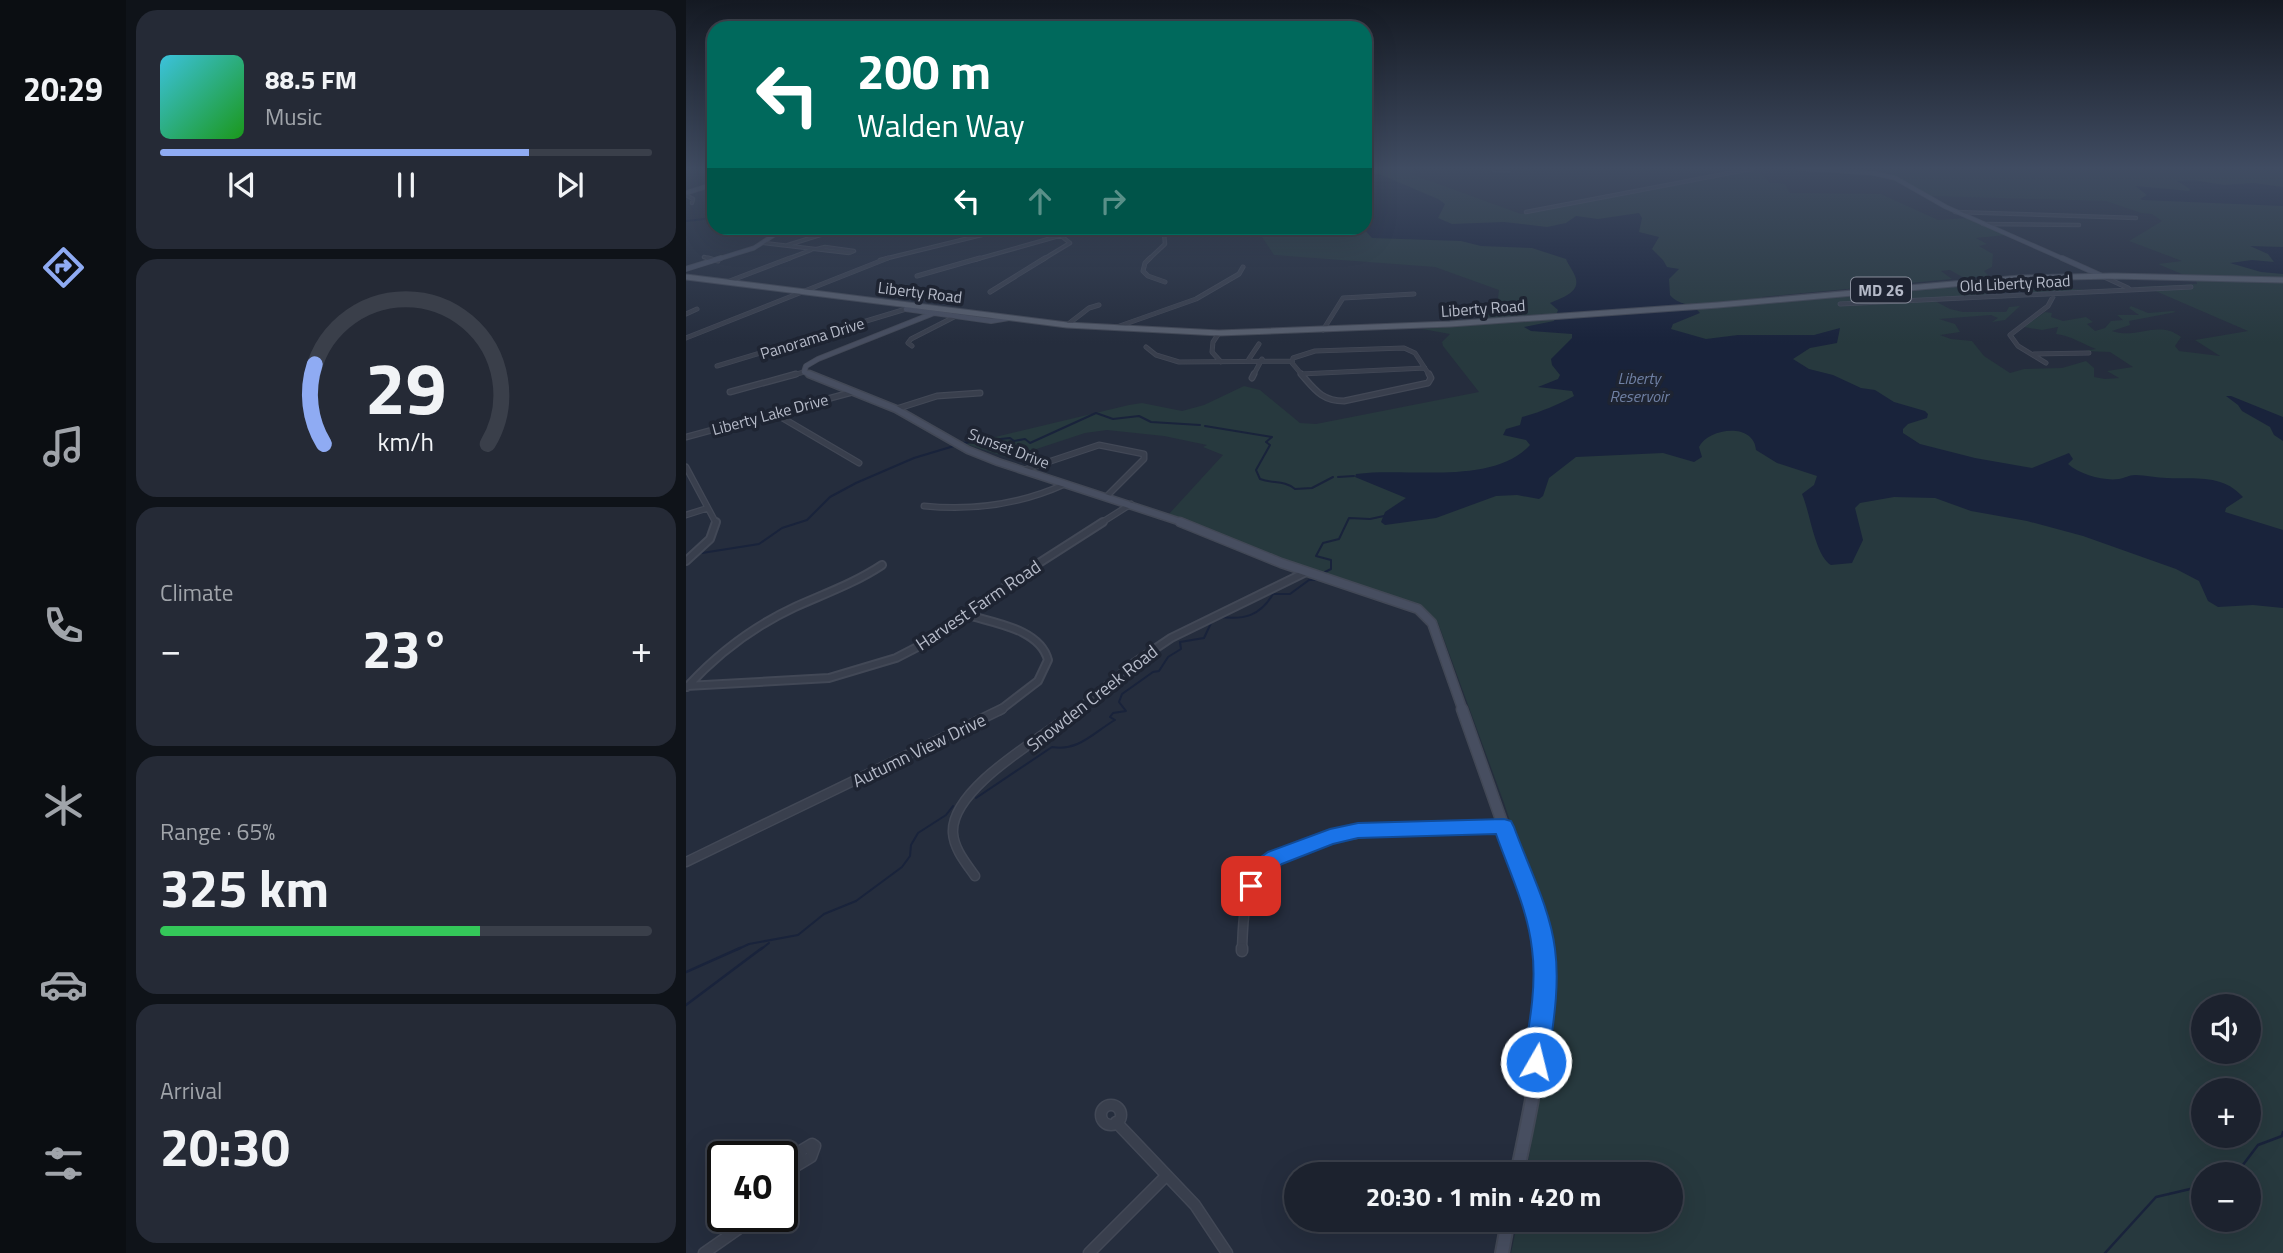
<!DOCTYPE html>
<html lang="en">
<head>
<meta charset="utf-8">
<style>
	:root { --surface:#1c222e; --page:#252a36; --text:#f1f3f6; --muted:#a0a4aa; --line:#3a3f4a; --accent:#8fabf3 }
	body { margin:0; font-family:"Titillium Web",sans-serif; background:var(--page); color:var(--text); height:100vh; display:flex; flex-direction:column; font-size:26px; white-space:nowrap }
	* { box-sizing:border-box; margin:0 }
	p { font-size:23px; color:var(--muted) }
	.icon { flex:none; width:38px; height:38px; fill:none; stroke:currentColor; stroke-width:2; stroke-linecap:round; stroke-linejoin:round }
	.map { position:relative; flex:1; overflow:hidden }
	.panel { display:flex; flex-direction:column; gap:10px; padding:10px; background:#0f1319; width:560px }
	.panel>* { flex:none }
	.banner { position:absolute; left:21px; top:21px; width:665px; height:214px; border-radius:21px; box-shadow:0 7px 28px #0002,0 0 0 2px var(--line); background:#00695c; color:#fff; overflow:hidden }
	.buttons { position:absolute; left:1505px; top:994px; display:grid; gap:14px }
	.buttons a { display:grid; place-items:center; width:70px; height:70px; border-radius:50%; background:var(--surface); box-shadow:0 7px 28px #0002,0 0 0 2px var(--line); font-size:35px }
	.speed { position:absolute; left:21px; top:1141px; display:flex; gap:14px; font-size:35px; font-weight:700; text-align:center }
	.speed>* { display:grid; place-content:center; width:91px; height:91px; border-radius:50%; background:var(--surface); box-shadow:0 7px 28px #0002,0 0 0 2px var(--line); line-height:1 }
	.speed .limit { border:4px solid #111; border-radius:10px; background:#fff; color:#111 }
	.pin { position:absolute; display:grid; place-items:center; width:60px; height:60px; color:#fff; margin:-30px; border-radius:14px; box-shadow:0 4px 10px #0006 }
	.me { position:absolute; width:77px; margin:-38px; rotate:8deg; stroke-linejoin:round; filter:drop-shadow(0 0 5px #0008) }
	.turn { display:flex; align-items:center; gap:24px; height:147px; padding:0 35px; font-size:32px }
	.turn .icon { width:91px; height:91px; stroke-width:2.5 }
	.turn b { display:block; font-size:49px; line-height:60px }
	.lanes { display:flex; align-items:center; height:66px; padding:0 35px; background:#0003; justify-content:center; gap:35px; direction:ltr }
	.lanes .off { opacity:.35 }
	.big { font-size:52px; font-weight:700; line-height:1.1 }
	.panel .widget { flex:1; display:flex; flex-direction:column; justify-content:center; gap:10px; min-width:0; padding:0 24px; border-radius:21px; background:var(--page) }
	.panel .dial { align-items:center; gap:0 }
	.dial svg { height:182px; overflow:visible; fill:none; stroke:var(--line); stroke-width:7; stroke-linecap:round; text-anchor:middle }
	.dial text { fill:var(--text); stroke:none }
	.song { display:flex; align-items:center; gap:21px }
	.cover { width:84px; height:84px; border-radius:10px; background:linear-gradient(135deg,hsl(190 70% 55%),hsl(120 70% 35%)) }
	.played { height:7px; border-radius:4px; background:linear-gradient(90deg,var(--accent) 75%,var(--line) 75%) }
	.keys { display:flex; justify-content:space-around; direction:ltr }
	.heat { display:flex; justify-content:space-between; align-items:center; font-size:38px; direction:ltr }
	.charge { height:10px; border-radius:5px; background:linear-gradient(90deg,#34c759 65%,var(--line) 0) }
	.trip { position:absolute; left:598px; top:1162px; width:399px; height:70px; border-radius:35px; background:var(--surface); box-shadow:0 7px 28px #0002,0 0 0 2px var(--line); font-weight:700; line-height:70px; text-align:center }
	main { display:flex; flex:1; min-height:0 }
	.tab-bar { display:flex; flex-direction:column; width:126px; justify-content:space-around; align-items:center; background:#0b0e12; color:var(--muted) }
	.tab-bar .icon { width:49px; height:49px }
	.tab-bar .on { color:var(--accent) }
	.tab-bar b { font-size:32px; color:var(--text) }
	.map>svg:first-child { display:block }
	.green { fill:#27393e; fill-rule:evenodd }
	.water { fill:#19233b }
	.lines { fill:none; stroke-linecap:round; stroke-linejoin:round }
	.stream-far1 { stroke:#19233b; stroke-width:2 }
	.stream { stroke:#19233b; stroke-width:2.5 }
	.street-far5-casing { stroke:#424856; stroke-width:4.5 }
	.street-far4-casing { stroke:#424856; stroke-width:5 }
	.street-far3-casing { stroke:#424856; stroke-width:7 }
	.street-far2-casing { stroke:#424856; stroke-width:10 }
	.street-far1-casing { stroke:#424856; stroke-width:11 }
	.street-casing { stroke:#424856; stroke-width:13 }
	.secondary-far5-casing { stroke:#424856; stroke-width:5 }
	.secondary-far4-casing { stroke:#424856; stroke-width:6 }
	.secondary-far3-casing { stroke:#424856; stroke-width:9 }
	.secondary-far2-casing { stroke:#424856; stroke-width:11 }
	.secondary-far1-casing { stroke:#424856; stroke-width:13 }
	.secondary-casing { stroke:#424856; stroke-width:16 }
	.primary-casing { stroke:#424856; stroke-width:7 }
	.street-far5 { stroke:#393f4d; stroke-width:2.5 }
	.street-far4 { stroke:#393f4d; stroke-width:3.5 }
	.street-far3 { stroke:#393f4d; stroke-width:4.5 }
	.street-far2 { stroke:#393f4d; stroke-width:6 }
	.street-far1 { stroke:#393f4d; stroke-width:8 }
	.street { stroke:#393f4d; stroke-width:10 }
	.secondary-far5 { stroke:#474e60; stroke-width:3.5 }
	.secondary-far4 { stroke:#474e60; stroke-width:4.5 }
	.secondary-far3 { stroke:#474e60; stroke-width:6 }
	.secondary-far2 { stroke:#474e60; stroke-width:8 }
	.secondary-far1 { stroke:#474e60; stroke-width:10 }
	.secondary { stroke:#474e60; stroke-width:12 }
	.primary { stroke:#575e6d; stroke-width:5 }
	.route { fill:#1a73e8; stroke:#114b97; stroke-width:2 }
	.labels { text-anchor:middle; dominant-baseline:central; stroke-width:7; stroke-linejoin:round; paint-order:stroke }
	.far-street-label { font-size:16px; fill:#b5bac8; stroke:#1e2432 }
	.shield { fill:#1e2432; stroke:#888d9b; stroke-width:2 }
	.shield-label { font-size:16px; font-weight:bold; fill:#b5bac8 }
	.far-water-label { font-size:16px; font-style:italic; fill:#7081a5; stroke:#1e2432 }
	.street-label { font-size:18px; fill:#b5bac8; stroke:#1e2432 }
</style>
</head>
<body>
<main>
<nav class="tab-bar">
<b>20:29</b>
<svg class="icon on" aria-label="directions" viewBox="0 0 24 24"><path d="M12 3l9 9-9 9-9-9zM9 14v-3h6M13 9l2 2-2 2"/></svg>
<svg class="icon" aria-label="music" viewBox="0 0 24 24"><path d="M9 18V5l10-2v13"/><circle cx="6" cy="18" r="3"/><circle cx="16" cy="16" r="3"/></svg>
<svg class="icon" aria-label="phone" viewBox="0 0 24 24"><path d="M5 4h4l2 5-3 2q2 4 5 5l2-3 5 2v4C11 20 4 13 5 4z"/></svg>
<svg class="icon" aria-label="climate" viewBox="0 0 24 24"><path d="M12 3v18M4 7l16 10M4 17L20 7"/></svg>
<svg class="icon" aria-label="car" viewBox="0 0 24 24"><path d="M5 17H2v-5l4-1 3-4h7l3 4 3 1v5h-3M9 17h6M6 11h13"/><circle cx="7" cy="17" r="2"/><circle cx="17" cy="17" r="2"/></svg>
<svg class="icon" aria-label="filters" viewBox="0 0 24 24"><path d="M4 7h16M4 17h16"/><circle cx="9" cy="7" r="2"/><circle cx="15" cy="17" r="2"/></svg>
</nav>
<section class="panel">
<div class="widget">
<div class="song"><i class="cover"></i><div><b>88.5 FM</b><p>Music</p></div></div>
<div class="played"></div>
<div class="keys"><svg class="icon" aria-label="previous" viewBox="0 0 24 24"><path d="M18 5L8 12l10 7zM5 5v14"/></svg><svg class="icon" aria-label="pause" viewBox="0 0 24 24"><path d="M8 5v14M16 5v14"/></svg><svg class="icon" aria-label="next" viewBox="0 0 24 24"><path d="M6 5l10 7-10 7zM19 5v14"/></svg></div>
</div>
<div class="widget dial"><svg viewBox="0 0 100 80">
<path d="M14 69A42 42 0 1 1 86 69"/>
<path d="M14 69A42 42 0 0 1 10 34" stroke="#8fabf3"/>
<text x="50" y="56" font-size="32" font-weight="700">29</text>
<text x="50" y="72" font-size="11">km/h</text>
</svg></div>
<div class="widget"><p>Climate</p>
<div class="heat"><a>−</a><b class="big">23°</b><a>+</a></div>
</div>
<div class="widget"><p>Range · 65%</p><b class="big">325 km</b><div class="charge"></div></div>
<div class="widget"><p>Arrival</p><b class="big">20:30</b></div>
</section>
<div class="map">
<svg width="1597" height="1253" viewBox="0 0 1597 1253">
	<rect width="100%" height="100%" fill="#252d3d"/>
	<path class="green" d="M679,168h51l-5,6 110,40 172,-36 63,-10 14,15 15,1 5,9 91,1 57,26 29,-2 39,17 -30,3 11,6 -8,2 14,8 -1,13 -8,4 5,5 -25,2 -14,-8 -9,1 11,8 -190,18 3,6 209,-20 87,-5 6,3 -14,1 10,6 21,2 -57,3 8,-4c-15,-8 -31,-8 -48,-4l-1,10 -78,4 25,1 17,9 13,3h43l3,-5 11,-1 -15,14 -13,2 6,-4 -7,-3 -52,4 16,5 5,8 -20,3 11,4 21,2 12,15 26,17 14,-4 38,-1 24,-7 8,7v9l11,2 14,-1 -12,-7 26,-4 -23,-15 -26,-1 12,-2c-14,-5 -24,-13 -40,-15l2,-7 -16,3 -18,-3 21,-15 7,1 -1,4 12,4 23,-4 7,5 -6,2 8,7 10,-3 6,-7 12,-1 -6,-5h22l-10,-7 2,-2 17,7 25,-2 3,1 -47,9 1,4 -18,6c24,9 46,-12 69,6l-6,9 4,5 41,5 -25,-16 53,-9 -95,-41 2,-3h-20l62,-3 -1,-4 -38,-16 24,-3 -53,-20 33,-20 -10,-7 -11,-1 -35,-12 -177,-5 -50,-28h404v1085h-772l7,-33h153v-46h-145l29,-171v-32l-5,-30 -46,-138 -66,-180 -13,-13 -14,-8 -123,-40 -119,-48 54,-59 -20,-8 4,-2 -43,-9 -57,-6 -22,3 -76,25 -43,-14 163,-39 13,-2 40,8 22,-6 40,-19 16,4 40,33 16,1 163,-32 -36,-46 -1,-4 8,-8 -28,-5 47,-4 28,-20 2,-15 -64,-23 -161,-12 -18,-27h109zM1517,1006h46v46h-46zM1517,1090h46v46h-46zM1517,1174h46v46h-46z"/>
	<path class="water" d="M679,168l73,31 7,5 -7,14 14,6 52,-2 43,5 19,-4 10,-7 22,3 41,-6 3,5 -3,14 20,5 -7,12 11,11 4,7 12,2 -10,10 1,16c9,11 21,7 30,18l-27,11 -2,5 35,10 32,-4h76l26,-7 -3,15 -27,5 -17,11 16,10 24,6 28,13 14,2 19,12 31,9 3,3 -1,4 -19,6 -5,5v4l17,11 55,14 57,10 37,-15 4,6 -5,5c13,11 35,17 51,15 6,-1 10,-4 16,-4 11,0 21,3 32,3 28,1 56,-4 76,19l-17,11 -1,4 58,18v78l-30,-3 -35,2 -10,-6 -9,-20 -23,-12 -93,-33 -56,-15 -56,-10 -36,-13 -41,-1 -34,6 -5,5 8,32 -11,23 -21,2c-16,-9 -21,-53 -29,-71l12,-9 3,-9 -40,-13 -21,-13c-2,-28 -48,-22 -57,-3l3,10 -8,5 -31,-9 -87,4 -27,21 -6,18 -4,3 -22,-4 -21,1 -60,22 -51,7 -4,-3 4,-10 21,-14 -51,-21 1,-3c51,-7 136,12 174,-29l-4,-5 -23,-5 3,-6 14,-4 2,-8c19,-5 35,-12 52,-21l-2,-5 -34,-4 20,-8 2,-4 -8,-10 -1,-6 21,-21v-4l-41,-3 -7,-4 30,-6 4,-11 -8,-7c10,-5 32,-10 25,-27 -2,-6 -7,-11 -9,-17l-34,-11 -51,-2 -20,-5 -89,-3 -9,-10z
		M1507,180l31,5 30,-2 29,4v19l-140,-6 -3,-1 7,-4 -12,-9 54,5 1,-2 -13,-8z
		M1564,246l33,1v27l-22,-2 -31,-9 22,-3 22,2 -6,-8z
		M1540,396h5l52,21v24l-9,-6 -4,-8 -28,-16 -4,-6z"/>
	<g class="lines">
		<path class="stream-far1" d="M0,221l28,-3
			M519,426l67,11 -6,5 4,3 -14,25 4,9c13,5 24,1 35,10l17,-1 21,-11
			M277,443l47,-5 4,3 11,-2 5,4 66,-30 17,6 26,-3 12,6 49,3
			M652,477l16,-1
			M16,553l57,-9 23,-16 25,-8 23,-23 26,-14 58,-25 40,-12
			M639,572l6,-3v-9l-15,-4 7,-13 16,-4 10,-21 21,1 14,-3
			M534,617c24,3 40,-1 53,-23h17l19,-14h7
			M290,798l76,-51c26,5 42,-15 63,-27l-5,-3 3,-4 13,-2 -7,-9 3,-8 31,-22 6,-1 9,-14 13,-8 -1,-7 24,-4 8,-17
			M50,950l13,-6 49,-9 26,-21 32,-13 46,-34 8,-11 1,-11 7,-12 28,-18 7,-9
			M74,950l9,-7"/>
		<path class="stream" d="M0,972l54,-24
			M0,1005l76,-57
			M1550,1174l22,-29 24,-9 1,-4
			M1419,1253l51,-56 47,-11"/>
		<defs>
			<path id="street-far5" d="M808,170l14,1
				M0,195l7,4 -1,4
				M840,212l230,-44
				M1269,212l181,6
				M1297,224l96,1
				M188,228l28,3
				M347,228l27,7 10,8 -28,17
				M78,243l85,10 5,-2 -29,-4 -8,2
				M102,245l32,-10 46,-7
				M18,257l10,3
				M99,260l26,-10
				M194,260l130,-32
				M288,260l113,-32
				M462,260l17,-16 -1,-11 -6,-5"/>
			<path id="street-far4" d="M22,258l10,3
				M464,258l-5,5 -2,8 5,5 17,6
				M231,276l63,-18
				M1416,276l26,12
				M41,282l63,-24
				M304,292l55,-34
				M1154,304l351,-17
				M0,314l11,-5
				M381,325l22,-17 10,-3
				M428,328l82,-29 43,-25 4,-7
				M637,330l20,-32 71,-4
				M533,333l-6,9 -1,10 9,10
				M0,338l202,-80
				M226,346l-4,-3 3,-4 45,-23
				M460,347l10,8 23,7 113,-1
				M1348,354l55,-1
				M563,359l10,-15
				M1360,363l-28,-17 -8,-11 38,-29 7,-13
				M31,366l189,-57
				M615,374l124,-6
				M104,376l14,-4
				M567,376l9,-17
				M617,376l-11,-13 1,-5 22,-7 89,-3 11,5 15,23"/>
			<path id="street-far3" d="M615,374c14,16 21,27 43,27l84,-18 3,-5 -2,-4
				M566,378l2,-4
				M44,392l66,-18
				M210,409l41,-13 43,-3
				M88,413l85,50
				M0,437l167,-45
				M0,467l30,56
				M338,470l75,-25 45,9v5l-36,36
				M238,506c50,5 95,-1 141,-22
				M0,515l22,-7
				M415,523l30,-19"/>
			<path id="street-far2" d="M0,561l24,-22 6,-17
				M282,615c26,8 72,14 80,45l-10,21 -39,30
				M0,686l143,-8 67,-20 33,-17 110,-78 64,-41
				M1,687c31,-34 65,-60 108,-80 29,-13 60,-24 87,-42
				M391,711l57,-48 37,-25 135,-66"/>
			<path id="street-far1" d="M0,862l316,-153
				M289,876c-9,-13 -21,-27 -22,-43 -3,-46 94,-98 126,-124
				M556,950c1,-26 1,-56 17,-78 35,-47 190,-46 245,-45"/>
			<path id="street" d="M556,951v-3
				M415 1115a10 10 0 1 1 20 0a10 10 0 1 1-20 0Z
				M430,1122l79,83 32,48
				M96,1182l20,-32 10,-6 3,2 -4,11 -20,12
				M18,1253l53,-37
				M403,1253l77,-77"/>
			<path id="secondary-far5" d="M1111,168l75,5 23,5 51,29 120,53
				M0,193l28,-9
				M29,260l39,-12 31,-20"/>
			<path id="secondary-far4" d="M1376,258l40,18
				M0,269l35,-11
				M220,309l85,12 18,-3
				M128,376l-10,-4 2,-6 12,-7 116,-46"/>
			<path id="secondary-far3" d="M123,374l87,35 72,41 30,12 186,61"/>
			<path id="secondary-far2" d="M494,522l101,41 137,46 14,14 31,88"/>
			<path id="secondary-far1" d="M776,709l75,212 5,29"/>
			<path id="secondary" d="M831,1174c15,-74 34,-150 25,-226
				M816,1253l6,-33"/>
			<path id="primary" d="M0,277l381,48 152,8 231,-9 268,-19 302,-27 93,-2 170,4"/>
		</defs>
		<use href="#street-far5" class="street-far5-casing"/>
		<use href="#street-far4" class="street-far4-casing"/>
		<use href="#street-far3" class="street-far3-casing"/>
		<use href="#street-far2" class="street-far2-casing"/>
		<use href="#street-far1" class="street-far1-casing"/>
		<use href="#street" class="street-casing"/>
		<use href="#secondary-far5" class="secondary-far5-casing"/>
		<use href="#secondary-far4" class="secondary-far4-casing"/>
		<use href="#secondary-far3" class="secondary-far3-casing"/>
		<use href="#secondary-far2" class="secondary-far2-casing"/>
		<use href="#secondary-far1" class="secondary-far1-casing"/>
		<use href="#secondary" class="secondary-casing"/>
		<use href="#primary" class="primary-casing"/>
		<use href="#street-far5" class="street-far5"/>
		<use href="#street-far4" class="street-far4"/>
		<use href="#street-far3" class="street-far3"/>
		<use href="#street-far2" class="street-far2"/>
		<use href="#street-far1" class="street-far1"/>
		<use href="#street" class="street"/>
		<use href="#secondary-far5" class="secondary-far5"/>
		<use href="#secondary-far4" class="secondary-far4"/>
		<use href="#secondary-far3" class="secondary-far3"/>
		<use href="#secondary-far2" class="secondary-far2"/>
		<use href="#secondary-far1" class="secondary-far1"/>
		<use href="#secondary" class="secondary"/>
		<use href="#primary" class="primary"/>
	</g>
	<linearGradient id="sky" x2="0" y2="1"><stop stop-color="#141922"/><stop offset="0.49" stop-color="#404c62"/><stop offset="1" stop-color="#404c62" stop-opacity="0"/></linearGradient>
	<rect width="1597" height="343" fill="url(#sky)"/>
	<path class="route" d="M818,819l7,2 3,6c14,39 36,81 41,122 5,37 -2,76 -7,113l-3,9 -9,3 -9,-3 -4,-9c6,-36 14,-76 9,-113 -4,-39 -23,-78 -36,-115l-138,4 -25,6 -51,20 -10,7 -13,21 -8,3 -7,-3 -3,-6 16,-26 11,-8 62,-23 28,-6z"/>
	<g class="labels">
		<g class="far-street-label">
			<text transform="translate(1329 283) rotate(-3)">Old Liberty Road</text>
			<text transform="translate(234 292) rotate(7)">Liberty Road</text>
			<text transform="translate(797 308) rotate(-4)">Liberty Road</text>
			<text transform="translate(126 338) rotate(-17)">Panorama Drive</text>
			<text transform="translate(84 414) rotate(-15)">Liberty Lake Drive</text>
			<text transform="translate(323 448) rotate(21)">Sunset Drive</text>
		</g>
		<rect class="shield" x="1165" y="277.5" width="60" height="25" rx="5"/>
		<g class="shield-label">
			<text x="1195" y="290">MD 26</text>
		</g>
		<g class="far-water-label">
			<text x="953" y="378">Liberty<tspan x="953" dy="18">Reservoir</tspan></text>
		</g>
		<g class="street-label">
			<text transform="translate(292 605) rotate(-34)">Harvest Farm Road</text>
			<text transform="translate(406 698) rotate(-38)">Snowden Creek Road</text>
			<text transform="translate(233 750) rotate(-26)">Autumn View Drive</text>
		</g>
	</g>
</svg>
<div class="buttons">
<a><svg class="icon" aria-label="sound" viewBox="0 0 24 24"><path d="M4 9h4l5-4v14l-5-4H4zM17 9q2 3 0 6"/></svg></a>
<a>+</a>
<a>−</a>
</div>
<div class="speed"><div class="limit">40</div></div>
<div class="pin" style="left:565px;top:886px;background:#d93025"><svg class="icon" aria-label="arrive" viewBox="0 0 24 24"><path d="M6 21V4h12l-3 4 3 4H6"/></svg></div>
<svg class="me" style="left:850px;top:1062px" viewBox="-20 -20 40 40"><circle r="17" fill="#1a73e8" stroke="#fff" stroke-width="3"/><path d="M0-11L8 9 0 5-8 9z" fill="#fff"/></svg>
<div class="trip">20:30 · 1 min · 420 m</div>
<div class="banner">
<div class="turn"><svg class="icon" aria-label="left" viewBox="0 0 24 24"><path d="M17 20v-9H6M10 6l-5 5 5 5"/></svg><div><b>200 m</b>Walden Way</div></div>
<div class="lanes"><svg class="icon" aria-label="left" viewBox="0 0 24 24"><path d="M17 20v-9H6M10 6l-5 5 5 5"/></svg><svg class="icon off" aria-label="ahead" viewBox="0 0 24 24"><path d="M12 20V5M6 11l6-6 6 6"/></svg><svg class="icon off" aria-label="right" viewBox="0 0 24 24"><path d="M7 20v-9h11M14 6l5 5-5 5"/></svg></div>
</div>
</div>
</main>
</body>
</html>
